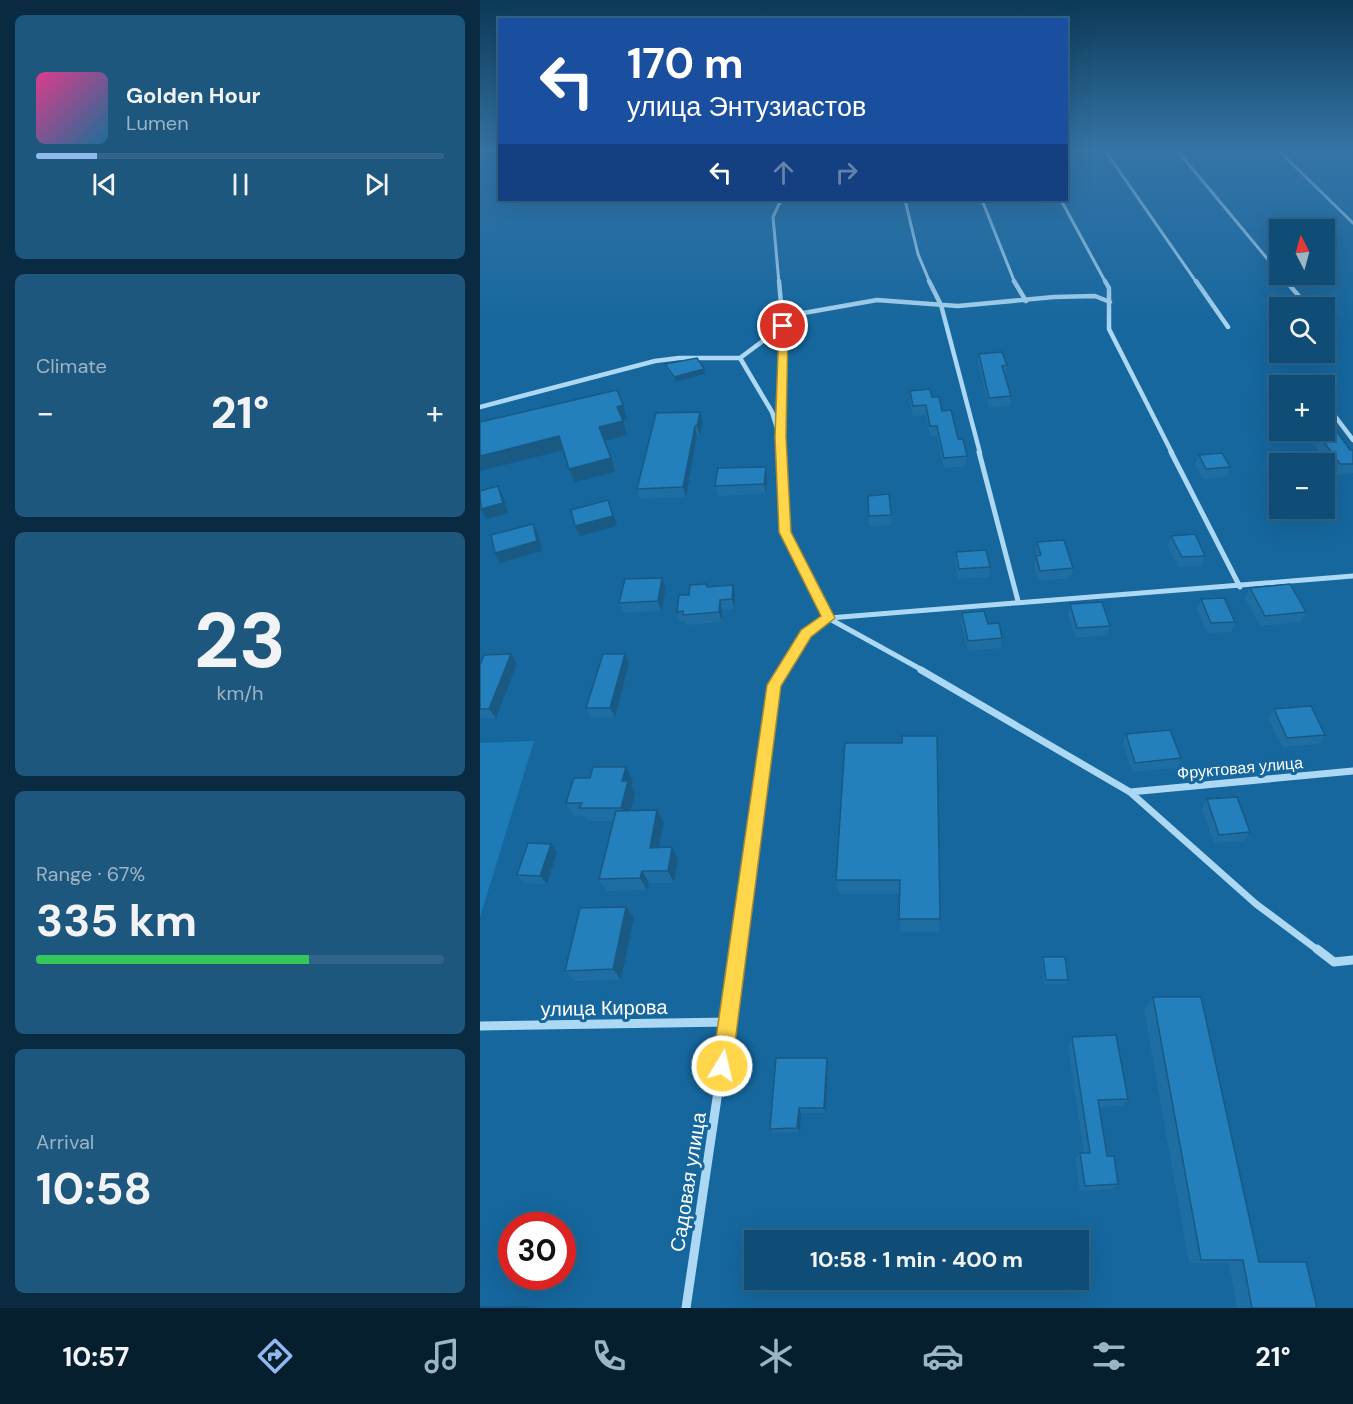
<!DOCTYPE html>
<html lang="en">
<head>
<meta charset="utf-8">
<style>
	:root { --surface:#104d76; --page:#1e577e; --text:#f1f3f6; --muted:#9cb4c5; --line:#306488; --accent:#90b9f0 }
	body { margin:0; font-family:"DM Sans",sans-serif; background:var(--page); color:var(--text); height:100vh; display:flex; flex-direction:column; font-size:22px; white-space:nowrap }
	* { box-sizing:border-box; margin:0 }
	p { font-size:20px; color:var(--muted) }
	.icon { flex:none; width:33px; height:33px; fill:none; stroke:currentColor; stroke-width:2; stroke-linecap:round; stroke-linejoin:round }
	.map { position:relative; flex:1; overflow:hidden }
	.sheet { display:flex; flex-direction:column; gap:15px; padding:15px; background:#092a41; width:480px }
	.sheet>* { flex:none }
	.top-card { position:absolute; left:18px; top:18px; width:570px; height:183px; border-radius:0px; box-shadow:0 6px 24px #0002,0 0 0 2px var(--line); background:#1a4fa0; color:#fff; overflow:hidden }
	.needle { width:39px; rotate:354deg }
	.buttons { position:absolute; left:789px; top:219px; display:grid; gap:12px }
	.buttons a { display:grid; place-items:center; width:66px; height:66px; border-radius:0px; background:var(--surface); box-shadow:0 6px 24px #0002,0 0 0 2px var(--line); font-size:30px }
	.speed { position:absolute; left:18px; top:1212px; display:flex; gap:12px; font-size:30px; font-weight:700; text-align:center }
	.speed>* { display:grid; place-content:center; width:78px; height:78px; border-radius:50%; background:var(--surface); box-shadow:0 6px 24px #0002,0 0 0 2px var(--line); line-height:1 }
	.speed .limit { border:9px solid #d22; background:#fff; color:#111 }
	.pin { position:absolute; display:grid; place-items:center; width:51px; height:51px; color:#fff; margin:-26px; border:3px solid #fff; border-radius:50%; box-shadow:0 2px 6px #0007 }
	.me { position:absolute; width:66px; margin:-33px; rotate:9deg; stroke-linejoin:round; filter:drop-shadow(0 0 4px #0008) }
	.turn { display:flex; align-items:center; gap:21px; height:126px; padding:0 30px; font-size:27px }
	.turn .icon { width:78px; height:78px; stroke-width:2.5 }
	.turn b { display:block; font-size:42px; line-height:51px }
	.lanes { display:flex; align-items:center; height:57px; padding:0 30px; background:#0003; justify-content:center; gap:30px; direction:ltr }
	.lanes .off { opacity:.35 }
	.big { font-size:45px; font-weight:700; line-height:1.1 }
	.sheet .widget { flex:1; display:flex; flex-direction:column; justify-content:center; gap:9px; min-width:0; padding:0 21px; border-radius:9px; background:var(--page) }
	.sheet .dial { align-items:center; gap:0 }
	.dial b { font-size:78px; line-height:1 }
	.song { display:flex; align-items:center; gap:18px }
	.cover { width:72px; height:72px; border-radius:9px; background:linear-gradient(135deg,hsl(330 70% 55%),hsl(200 70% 35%)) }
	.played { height:6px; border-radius:3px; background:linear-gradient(90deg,var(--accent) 15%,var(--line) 15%) }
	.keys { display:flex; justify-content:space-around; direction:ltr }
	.heat { display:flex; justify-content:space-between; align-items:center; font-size:33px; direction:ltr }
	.charge { height:9px; border-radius:4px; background:linear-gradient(90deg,#34c759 67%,var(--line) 0) }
	.trip { position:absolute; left:264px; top:1230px; width:345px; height:60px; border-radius:0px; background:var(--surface); box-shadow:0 6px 24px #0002,0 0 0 2px var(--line); font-weight:700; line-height:60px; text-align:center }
	.tabs { display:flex; height:96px; justify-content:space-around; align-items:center; background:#061f2f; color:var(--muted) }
	.tabs .icon { width:42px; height:42px }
	.tabs .active { color:var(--accent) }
	.tabs b { font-size:27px; color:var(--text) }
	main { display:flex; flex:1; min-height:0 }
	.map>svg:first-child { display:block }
	.green { fill:#1d7bb8 }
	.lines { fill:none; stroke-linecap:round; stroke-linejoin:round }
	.minor-far4 { stroke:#add8f3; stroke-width:3 }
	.minor-far3 { stroke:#add8f3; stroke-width:4.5 }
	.minor-far2 { stroke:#add8f3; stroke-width:5 }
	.minor-far1 { stroke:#add8f3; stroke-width:7 }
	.minor { stroke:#add8f3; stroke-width:9 }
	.wall { fill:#1f6ea3 }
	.shaded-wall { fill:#195a84 }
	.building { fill:#2480bd; stroke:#195a84; stroke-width:1.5 }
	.route { fill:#ffd54a; stroke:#a68a30; stroke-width:1.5 }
	.labels { text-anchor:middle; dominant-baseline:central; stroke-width:6; stroke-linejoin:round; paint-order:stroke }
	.street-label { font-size:16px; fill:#fff; stroke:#15679e }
	.near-street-label { font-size:20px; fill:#fff; stroke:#15679e }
</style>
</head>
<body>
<main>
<section class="sheet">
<div class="widget">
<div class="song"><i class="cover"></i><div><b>Golden Hour</b><p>Lumen</p></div></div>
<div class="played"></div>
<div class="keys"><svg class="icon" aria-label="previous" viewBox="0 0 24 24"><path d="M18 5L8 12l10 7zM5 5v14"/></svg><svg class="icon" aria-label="pause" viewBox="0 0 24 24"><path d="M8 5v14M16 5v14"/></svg><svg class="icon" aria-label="next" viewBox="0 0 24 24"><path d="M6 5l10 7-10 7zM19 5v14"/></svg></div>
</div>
<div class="widget"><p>Climate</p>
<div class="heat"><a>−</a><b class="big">21°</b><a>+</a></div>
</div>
<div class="widget dial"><b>23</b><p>km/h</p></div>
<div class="widget"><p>Range · 67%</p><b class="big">335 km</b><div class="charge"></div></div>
<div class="widget"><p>Arrival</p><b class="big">10:58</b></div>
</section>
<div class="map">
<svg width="873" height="1308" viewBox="0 0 873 1308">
	<rect width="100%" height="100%" fill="#15679e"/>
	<path class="green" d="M54,741l-54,176v-174z"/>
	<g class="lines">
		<path class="minor-far4" d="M624,149l93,134
			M696,149l104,125
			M797,149l76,74
			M425,200l13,54 12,29
			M502,200l33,83
			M581,200l45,83
			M800,274l8,9
			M299,283l-6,-66 8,-17"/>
		<path class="minor-far3" d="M299,281l4,45 -2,127
			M449,281l12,24 39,148
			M534,281l12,20
			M625,281l4,7v41l63,124
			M716,281l32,46
			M806,281l23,27
			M301,317l96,-17 81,6 96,-9 41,-1 15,6
			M260,358l32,54 6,19
			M845,403l28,37
			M0,407l175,-46 24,-3h61l43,-32"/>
		<path class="minor-far2" d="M301,452l4,80 43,86
			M499,452l39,149
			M691,452l69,135
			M348,618l96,53
			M349,618l524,-42
			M303,671l23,-37 22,-16"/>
		<path class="minor-far1" d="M441,670l209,122 126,112 63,47
			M650,792l223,-21
			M259,951l35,-266 10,-15"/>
		<path class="minor" d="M837,949l17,13 19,-2
			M0,1026l249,-4
			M206,1308l53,-359"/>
	</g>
	<path class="wall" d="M499,354l28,11 -1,10h-1l6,21 -1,10 -21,2 -11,-45z
		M185,364l40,10 -30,8 -9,-13z
		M430,391l22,6 10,14 25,45 -1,10 -22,2 -7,-32h-7l-4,-21 -13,1 -3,-15z
		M220,412l3,10 -3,14h-3l-11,61 -46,2 -3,-10z
		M820,430h24l26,20h3v23l-17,2 -22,-31h-5z
		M719,455l31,12 -3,10 -24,2 -8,-14z
		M287,477l-1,17 -48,2 -3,-10z
		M388,496l23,19v10l-22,2z
		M691,536l34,20 -4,10 -23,1 -10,-21z
		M557,542l36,26 -2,10 -32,3 -5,-15 3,-10 -1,-4z
		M476,552l34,15 -1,10 -31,2 -3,-17z
		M182,578l4,10 -5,23 -38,2 -4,-10z
		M227,584l1,3 25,-2 2,10 -1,14 -12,1v12l-36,3 -1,-4 -5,1 -3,-10 12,-17z
		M770,588l56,24 -5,10 -41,4 -15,-28z
		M721,599l34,23 -4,10 -24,1 -10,-24z
		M590,604l40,22 -3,9 -32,3 -7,-24z
		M482,613l40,25 -1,10 -33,3 -7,-28z
		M145,654l4,10 -14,53 -24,1 -5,-10z
		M37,664l-21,54h-16v-53z
		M794,709l51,26 -6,9 -37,3 -13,-28z
		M646,734l55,24 -4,10 -45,4 -9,-28z
		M365,743l95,176 -1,13h-39l-1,-38h-60l-3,-14z
		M153,781l-2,5 4,8 -4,17 26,-1 7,13 -5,25 19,12 -4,23h-25l-2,7 -40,1 -8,-12 14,-58h-26l-3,-5h-10l-8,-13z
		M727,799l43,33 -6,9 -30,2 -12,-35z
		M77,852l-10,32 -23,-1 -7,-8z
		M154,918l-13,62 -47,1 -9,-10z
		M563,957l25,23 -2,4h-22l-2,-24z
		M673,997l106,265 58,46h-80l-8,-45h-40l-45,-254z
		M592,1037l56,62 -6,7 -23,1 8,49 11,28 -6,5 -32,2 -5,-32 5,-6h4l-16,-107z
		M347,1058l1,5 -2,50h-25l-1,19 -27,1 -3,-4z"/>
	<path class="shaded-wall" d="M224,369l1,5 -30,8 -1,-5z
		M143,405l4,14 -5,2 -5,-14z
		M220,412l3,10 -3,14 -3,-10z
		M143,421l4,14 -23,6 -5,-14z
		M215,426l2,10 -11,61 -3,-10z
		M79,436l5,14 -84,21v-15z
		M131,458l4,14 -40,10 -6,-13z
		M286,467l1,10 -1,17 -2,-10z
		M18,486l5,10 5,17 -22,6 -5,-10z
		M128,500l9,26 -37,10 -5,-10z
		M53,524l5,10 4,17 -42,12 -5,-10z
		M182,578l4,10 -5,23 -3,-10z
		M253,585l2,10 -1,14 -2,-10z
		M240,600l2,10v12l-3,-10z
		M31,654l6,10 -21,54 -7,-9z
		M145,654l4,10 -14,53 -5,-9z
		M146,767l7,14 -2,5 4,8 -7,27 -7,-13 1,-27z
		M177,810l7,13 -8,37 -6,-12z
		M71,844l6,8 -10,32 -7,-8z
		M192,847l6,13 -4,23 -6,-12z
		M162,871l7,12 -2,7 -7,-12z
		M146,907l8,11 -13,62 -8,-11z
		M347,1058l1,5 -2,50 -2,-5z
		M319,1108l2,5 -1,19 -3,-4z"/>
	<path class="building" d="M522,352l5,13 -5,1 9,30 -22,2 -10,-44z
		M217,358l7,11 -30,8 -9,-13z
		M450,389l2,8h7l3,14 9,-1 7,29h5l4,17 -23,2 -7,-32h-7l-4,-21 -13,1 -3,-15z
		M137,390l6,15 -6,2 6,14 -24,6 12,31 -42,11 -10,-33 -79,20v-34z
		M220,412l-3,14h-2l-12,61 -46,2 19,-76z
		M846,416l24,34h3v14h-13l-22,-30h-5l-2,-4h13v-13z
		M742,453l8,14 -24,2 -7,-14z
		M286,467l-2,17 -49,2 3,-18z
		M18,486l5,17 -22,6 -1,-18z
		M409,494l2,21 -22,1 -1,-20z
		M128,500l5,16 -38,10 -4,-16z
		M53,524l4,17 -42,12 -4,-18z
		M715,534l10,22 -23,1 -11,-21z
		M584,540l9,28 -33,3 -4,-15 5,-1 -4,-13z
		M506,550l4,17 -31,2 -3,-17z
		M182,578l-4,23 -39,2 6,-24z
		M227,584v3l26,-2 -1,14 -12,1 -1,12 -36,3v-4l-6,1 2,-17h10l1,-10z
		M810,584l16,28 -41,4 -15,-28z
		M744,598l11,24 -24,1 -10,-24z
		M622,602l8,24 -33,2 -7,-24z
		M504,611l4,13 11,-1 3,15 -34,3 -6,-28z
		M31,654l-22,55h-9v-44l4,-10z
		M123,654h22l-15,54h-24z
		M831,706l14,29 -38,3 -13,-29z
		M690,730l11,28 -46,5 -9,-29z
		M422,736h35l3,183h-41l1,-39h-64l9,-137h57z
		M113,767h33l-4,14h6l-7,27h-42l3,-5h-16l8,-25h16z
		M757,797l13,35 -31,3 -12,-36z
		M177,810l-7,38 22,-1 -4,24h-26l-2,7 -41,1 17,-68z
		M48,843l23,1 -11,32 -23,-1z
		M146,907l-13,62 -48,2 15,-63z
		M563,957h22l3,23h-22z
		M673,997h48l58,265h47l11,46h-65l-9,-48h-42z
		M636,1035l12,64 -30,1 9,56h7l4,28 -33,2 -5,-33h10l-18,-116z
		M296,1058h51l-3,50h-25l-2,20 -27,1z
		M0,1307h54v1h-54z"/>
	<linearGradient id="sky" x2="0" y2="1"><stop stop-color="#0c3957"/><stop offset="0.45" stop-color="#3574a6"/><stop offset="1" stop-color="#3574a6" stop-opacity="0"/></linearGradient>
	<rect width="873" height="332" fill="url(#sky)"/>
	<path class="route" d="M303,323l5,3 -2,111 5,95 44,86 -24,19 -30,49 -49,380 -3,7 -7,3 -7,-3 -3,-7 55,-381 34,-55 20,-14 -42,-84 -4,-95 4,-111z"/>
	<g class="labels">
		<g class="street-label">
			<text transform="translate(760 768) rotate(-5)">Фруктовая улица</text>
		</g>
		<g class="near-street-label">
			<text transform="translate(124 1008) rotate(-1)">улица Кирова</text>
			<text transform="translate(208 1182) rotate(-81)">Садовая улица</text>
		</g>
	</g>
</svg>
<div class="buttons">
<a><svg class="needle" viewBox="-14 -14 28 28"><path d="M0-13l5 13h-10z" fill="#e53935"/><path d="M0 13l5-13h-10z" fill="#9cb4c5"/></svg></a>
<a><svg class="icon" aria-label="search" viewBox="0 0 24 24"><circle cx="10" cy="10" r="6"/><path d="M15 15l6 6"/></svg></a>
<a>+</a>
<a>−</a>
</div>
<div class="speed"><div class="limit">30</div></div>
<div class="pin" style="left:303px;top:326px;background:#d93025"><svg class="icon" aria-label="arrive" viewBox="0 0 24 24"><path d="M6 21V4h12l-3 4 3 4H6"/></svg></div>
<svg class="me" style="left:242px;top:1066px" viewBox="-20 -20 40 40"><circle r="17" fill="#ffd54a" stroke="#fff" stroke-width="3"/><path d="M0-11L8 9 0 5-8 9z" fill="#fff"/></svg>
<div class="trip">10:58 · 1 min · 400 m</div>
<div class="top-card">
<div class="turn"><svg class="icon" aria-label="left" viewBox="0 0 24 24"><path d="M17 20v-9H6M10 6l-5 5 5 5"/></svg><div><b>170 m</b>улица Энтузиастов</div></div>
<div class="lanes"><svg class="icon" aria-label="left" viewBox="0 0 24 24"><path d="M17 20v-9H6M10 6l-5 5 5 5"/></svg><svg class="icon off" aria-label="ahead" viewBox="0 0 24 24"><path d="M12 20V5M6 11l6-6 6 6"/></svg><svg class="icon off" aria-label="right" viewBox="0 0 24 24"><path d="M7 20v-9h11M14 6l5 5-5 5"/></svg></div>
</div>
</div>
</main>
<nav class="tabs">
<b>10:57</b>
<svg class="icon active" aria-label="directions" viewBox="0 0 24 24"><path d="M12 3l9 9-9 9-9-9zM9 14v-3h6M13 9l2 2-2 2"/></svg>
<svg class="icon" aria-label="music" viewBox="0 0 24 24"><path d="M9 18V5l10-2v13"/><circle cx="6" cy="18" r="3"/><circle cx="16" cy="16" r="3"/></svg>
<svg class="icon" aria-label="phone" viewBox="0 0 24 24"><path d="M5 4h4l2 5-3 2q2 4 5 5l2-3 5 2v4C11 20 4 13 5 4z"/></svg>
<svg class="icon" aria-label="climate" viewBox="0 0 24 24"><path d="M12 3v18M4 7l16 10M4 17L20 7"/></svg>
<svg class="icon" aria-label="car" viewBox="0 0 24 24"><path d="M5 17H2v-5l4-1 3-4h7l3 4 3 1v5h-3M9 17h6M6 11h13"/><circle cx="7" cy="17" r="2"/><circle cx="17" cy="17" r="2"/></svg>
<svg class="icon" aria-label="filters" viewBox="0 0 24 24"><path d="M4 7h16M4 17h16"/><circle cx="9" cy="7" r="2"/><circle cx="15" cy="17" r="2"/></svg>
<b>21°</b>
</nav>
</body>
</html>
